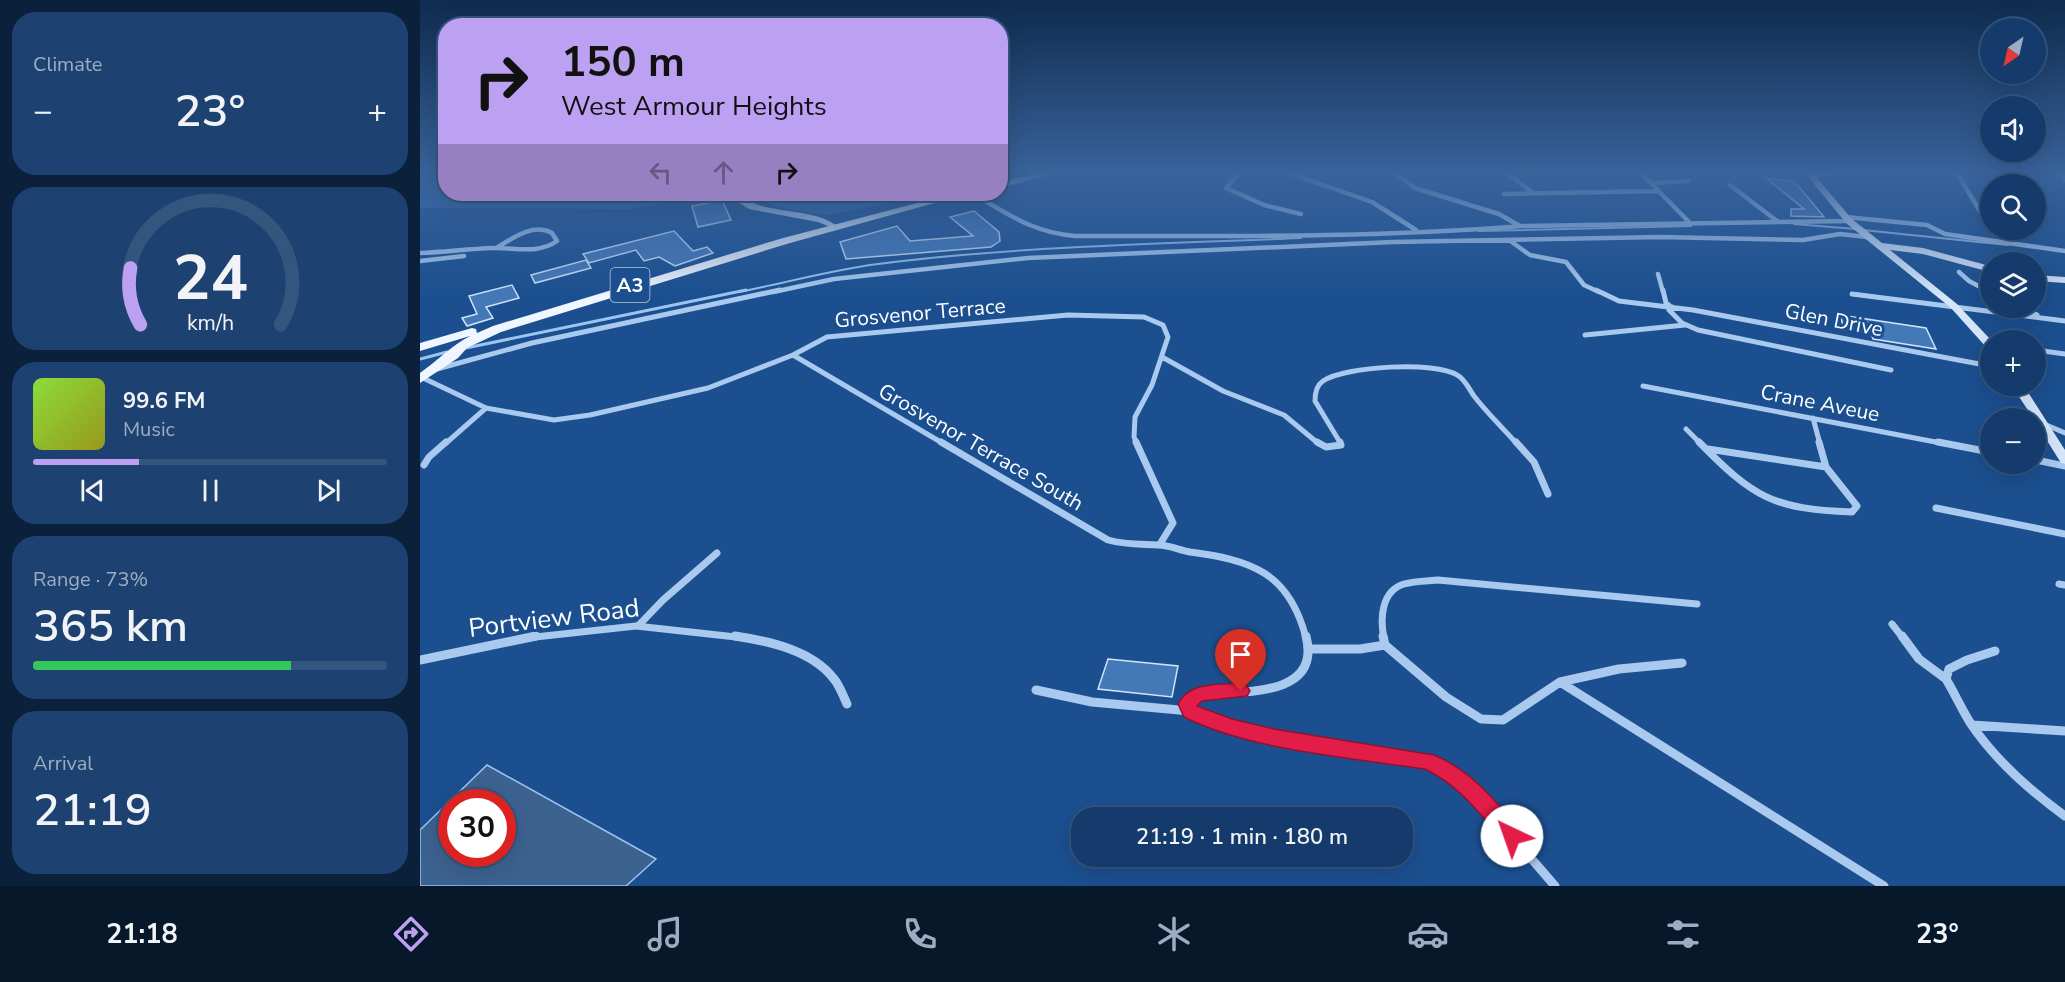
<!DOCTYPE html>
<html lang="en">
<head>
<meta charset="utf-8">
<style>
	:root { --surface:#143b6b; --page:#1d4271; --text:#f1f3f6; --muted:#9dadc1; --line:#33557e; --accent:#bca0f2 }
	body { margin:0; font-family:"Nunito Sans",sans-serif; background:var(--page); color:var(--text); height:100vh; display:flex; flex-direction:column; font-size:22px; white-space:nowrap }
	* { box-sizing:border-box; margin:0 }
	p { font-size:20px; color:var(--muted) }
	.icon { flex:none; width:33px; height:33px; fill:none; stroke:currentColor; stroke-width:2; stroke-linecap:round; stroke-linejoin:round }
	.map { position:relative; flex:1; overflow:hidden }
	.details { display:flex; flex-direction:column; gap:12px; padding:12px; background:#0b203b; width:420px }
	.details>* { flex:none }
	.top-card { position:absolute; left:18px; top:18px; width:570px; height:183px; border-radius:24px; box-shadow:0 6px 24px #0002,0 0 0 2px var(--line); background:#bca0f2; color:#111; overflow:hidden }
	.needle { width:39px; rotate:214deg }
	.controls { position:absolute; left:1560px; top:18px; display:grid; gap:12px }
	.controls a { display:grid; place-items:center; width:66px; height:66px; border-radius:50%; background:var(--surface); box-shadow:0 6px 24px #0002,0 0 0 2px var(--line); font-size:30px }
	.speed { position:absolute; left:18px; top:789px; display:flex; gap:12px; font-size:30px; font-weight:700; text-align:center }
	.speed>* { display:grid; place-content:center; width:78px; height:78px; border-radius:50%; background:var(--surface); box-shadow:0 6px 24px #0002,0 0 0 2px var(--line); line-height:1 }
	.speed .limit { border:9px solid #d22; background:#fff; color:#111 }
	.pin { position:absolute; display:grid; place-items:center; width:51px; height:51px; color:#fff; margin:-62px -26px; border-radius:50% 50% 50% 0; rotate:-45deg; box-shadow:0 0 6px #0007 }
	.pin .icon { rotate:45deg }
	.me { position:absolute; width:66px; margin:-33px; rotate:318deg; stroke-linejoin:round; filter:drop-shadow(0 0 4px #0008) }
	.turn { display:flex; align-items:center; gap:21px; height:126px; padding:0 24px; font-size:27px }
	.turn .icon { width:78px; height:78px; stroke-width:2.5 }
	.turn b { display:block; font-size:42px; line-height:51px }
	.lanes { display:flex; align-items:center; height:57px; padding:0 24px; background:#0003; justify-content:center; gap:30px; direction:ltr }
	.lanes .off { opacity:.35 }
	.big { font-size:45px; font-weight:600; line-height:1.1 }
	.details .widget { flex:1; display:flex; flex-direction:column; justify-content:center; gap:9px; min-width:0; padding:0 21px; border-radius:24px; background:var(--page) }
	.details .dial { align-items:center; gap:0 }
	.dial svg { height:156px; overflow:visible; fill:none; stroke:var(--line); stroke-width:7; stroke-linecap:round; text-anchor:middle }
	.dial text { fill:var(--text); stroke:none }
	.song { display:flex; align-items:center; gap:18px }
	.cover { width:72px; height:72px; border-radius:9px; background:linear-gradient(135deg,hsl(90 70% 55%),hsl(60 70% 35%)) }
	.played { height:6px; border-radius:3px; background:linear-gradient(90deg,var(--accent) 30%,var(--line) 30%) }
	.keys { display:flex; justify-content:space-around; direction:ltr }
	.heat { display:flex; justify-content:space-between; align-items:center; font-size:33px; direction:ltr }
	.charge { height:9px; border-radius:4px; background:linear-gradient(90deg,#34c759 73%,var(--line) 0) }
	.trip { position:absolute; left:651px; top:807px; width:342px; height:60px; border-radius:24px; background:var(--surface); box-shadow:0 6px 24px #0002,0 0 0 2px var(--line); font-weight:600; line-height:60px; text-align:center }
	.tab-bar { display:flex; height:96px; justify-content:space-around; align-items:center; background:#08182b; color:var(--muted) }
	.tab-bar .icon { width:42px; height:42px }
	.tab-bar .on { color:var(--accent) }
	.tab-bar b { font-size:27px; color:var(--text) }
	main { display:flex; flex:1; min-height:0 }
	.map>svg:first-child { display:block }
	.green { fill:#2e69ad }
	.water { fill:#3c6290; stroke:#9cc4f0; stroke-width:1.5; fill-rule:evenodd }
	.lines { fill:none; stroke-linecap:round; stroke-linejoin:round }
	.stream-far1 { stroke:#9cc4f0; stroke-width:2 }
	.stream { stroke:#9cc4f0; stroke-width:3 }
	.building { fill:#4478b7; stroke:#cfe3fa; stroke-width:1.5 }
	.street-far3 { stroke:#a9c9ee; stroke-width:4.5 }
	.street-far2 { stroke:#a9c9ee; stroke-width:5 }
	.street-far1 { stroke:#a9c9ee; stroke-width:7 }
	.street { stroke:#a9c9ee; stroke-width:9 }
	.secondary { fill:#d6e6fa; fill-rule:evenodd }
	.primary { fill:#f0f6ff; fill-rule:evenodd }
	.route { fill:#e11d48; stroke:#92132f; stroke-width:1.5 }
	.labels { text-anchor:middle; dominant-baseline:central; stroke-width:6; stroke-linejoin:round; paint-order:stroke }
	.shield { fill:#1b4f8f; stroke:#bbcadd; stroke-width:1.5 }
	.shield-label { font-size:20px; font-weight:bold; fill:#fff }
	.street-label { font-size:21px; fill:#fff; stroke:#1b4f8f }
	.near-street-label { font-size:26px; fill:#fff; stroke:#1b4f8f }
</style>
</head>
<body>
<main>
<section class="details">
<div class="widget"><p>Climate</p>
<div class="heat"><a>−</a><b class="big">23°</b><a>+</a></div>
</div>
<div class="widget dial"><svg viewBox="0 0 100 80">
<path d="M14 69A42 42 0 1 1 86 69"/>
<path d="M14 69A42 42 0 0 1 9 40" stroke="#bca0f2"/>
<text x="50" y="56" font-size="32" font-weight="700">24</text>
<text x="50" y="72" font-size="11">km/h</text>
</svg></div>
<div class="widget">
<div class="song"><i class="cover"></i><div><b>99.6 FM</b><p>Music</p></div></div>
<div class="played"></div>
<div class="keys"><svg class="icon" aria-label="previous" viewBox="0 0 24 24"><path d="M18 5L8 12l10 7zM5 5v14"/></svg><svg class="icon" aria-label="pause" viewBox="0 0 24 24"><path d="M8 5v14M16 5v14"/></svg><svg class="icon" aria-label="next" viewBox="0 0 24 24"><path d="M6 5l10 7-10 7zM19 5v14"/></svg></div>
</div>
<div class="widget"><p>Range · 73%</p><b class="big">365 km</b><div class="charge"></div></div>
<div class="widget"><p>Arrival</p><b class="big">21:19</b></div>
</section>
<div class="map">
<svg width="1645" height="886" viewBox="0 0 1645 886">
	<rect width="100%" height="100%" fill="#1b4f8f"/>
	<path class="green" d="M0,173h25l1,21h265l-80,15 -211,-1z
		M331,194h187l-110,21 -42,-6 -30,-9z"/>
	<path class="water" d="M67,765l169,94 -30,27h-206v-56zM32,802h50v52h-50z"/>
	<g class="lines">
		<path class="stream-far1" d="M1374,224l62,5
			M1443,230l145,15
			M1059,231l212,-5
			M319,292c46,-9 92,-22 139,-28 140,-18 282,-20 423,-26"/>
		<path class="stream" d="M46,348l280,-58
			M0,359l27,-7"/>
	</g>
	<path class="building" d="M1346,178l29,4 29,35 -33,-1v-7h13z
		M302,200l9,20 -33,7 -6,-21z
		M554,211l25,21 1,9 -9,6 -145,12 -6,-17 57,-16 13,15 63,-5 -23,-19z
		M254,231l19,20 14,-4 6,6 -38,13 -16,-9 -15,4 -8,-11 -47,13 -6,-9z
		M166,260l5,8 -56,15 -4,-8z
		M92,285l7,13 -33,9 7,11 -26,8 -5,-8 15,-4 -8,-18z
		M1420,315l86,13 10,21 -63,-10 -2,-6 -27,-4z
		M688,659l70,7 -6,31 -74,-8z"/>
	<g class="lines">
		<path class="street-far3" d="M820,173l-14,15 38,17 37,9
			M869,173l83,29 44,28
			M975,173l20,15 84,26 19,11
			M1087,173l26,20
			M1221,173l49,50
			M1537,173l24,40
			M1641,173l4,7
			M1231,183l38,-2
			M1310,185l47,36
			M553,194c37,21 59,38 102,42 149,0 298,2 446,-10l328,-5
			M1084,194l154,-3
			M1426,217l81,8 18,9 120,17
			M1089,240l21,15 36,7 18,23 15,7
			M0,253c24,-1 48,-4 72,-5 22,-1 45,7 65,-7l-5,-8c-18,-10 -38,4 -54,14
			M0,261l44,-5
			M1539,272l10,9 21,11
			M1238,274l5,18
			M353,292l61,-13 194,-21 365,-16 267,-5 143,3 37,-6 27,3"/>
		<path class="street-far2" d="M1176,290l23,11 74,9 297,56
			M1243,290l3,13 3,2
			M1567,290l3,2
			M1432,294l213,27
			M1252,307l-3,3 13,13 16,7 193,40
			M1602,308l15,7
			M1165,335l100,-10
			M1616,350l29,4
			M373,355l151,89
			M742,357l61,34 61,24 35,29
			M17,369l95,-26 248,-53
			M3,378l63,30 68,12 36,-5 118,-27 85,-33 34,-18 241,-22 76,2 19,8 5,12 -16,48 -17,32 -1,20 3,7
			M1223,386l303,58
			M1393,418l7,26
			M1624,424l21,9
			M1266,429l15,15
			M25,444l41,-36
			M921,444l-26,-43c0,-8 2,-16 8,-20 22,-15 113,-20 134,-6 8,4 12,14 17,21 13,17 29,32 43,48"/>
		<path class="street-far1" d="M521,442l167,98c18,5 32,4 50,5 11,0 21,5 32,7 61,8 99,20 116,86
			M716,442l37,81 -13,21
			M897,442l9,5 15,-2 -1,-3
			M1096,442l18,20 14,32
			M1279,442c55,56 74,67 153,70l5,-6 -31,-39 -7,-25
			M1518,442l52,10
			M1288,449l118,18
			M1616,460l29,6
			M4,465l5,-8 17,-15
			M1516,508l129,26
			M1639,584l6,1
			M1472,624l11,14
			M218,626l25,-26 54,-47
			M106,638l110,-12 109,12
			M964,638c-4,-19 -3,-47 20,-54 10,-3 23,-3 34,-4l259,24"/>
		<path class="street" d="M315,636c33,5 77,14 99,43 6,7 9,17 13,25
			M886,636c16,63 -67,55 -105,58l-8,3 -6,7 3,7 42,16 42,10 153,24 21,9 23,19 84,97
			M963,636l2,9
			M1482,636l17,23 27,20
			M965,645l61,52 35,22 22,1 57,-38 59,-13 63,-6
			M889,649h51l25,-4
			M1575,651l-28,9 -18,9 -3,10c9,15 16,31 25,45 25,37 58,66 94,92
			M0,660l116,-24
			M1140,682l324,204
			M616,690l56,12 98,9
			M1552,725l93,6"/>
		<path class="secondary" d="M1385,173h29l-4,2 -14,2 36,42 30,24 41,5 67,18v6l-67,-18 -33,-4 67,54 34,36 -1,8 -4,-1 -35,-39 -105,-85z
			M315,194h6l2,4c27,17 70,9 94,28l-4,2 -15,-6 -69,-13 -13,-8z
			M1616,275l29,2v6l-29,-2z
			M1592,386h12l41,64v14l-4,-1 -25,-40v-5h-3z"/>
		<path class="primary" d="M619,173h16l-55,15v-6z
			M532,194h15l-177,49 -289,89 -34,16 -9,10 -38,25v-10c17,-12 32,-28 50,-37l-50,15v-8l52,-15 4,1 1,4 16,-7 290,-88z"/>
	</g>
	<linearGradient id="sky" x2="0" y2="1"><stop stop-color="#0f2b4f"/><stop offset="0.58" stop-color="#39639b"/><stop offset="1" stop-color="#39639b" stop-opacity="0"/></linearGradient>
	<rect width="1645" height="297" fill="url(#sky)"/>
	<path class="route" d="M821,683l6,3 3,5 -3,5 -45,5 -5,5 35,13 42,10 160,26c38,16 59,44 86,74l3,7 -3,7 -8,3 -7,-3c-24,-28 -46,-58 -80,-74 -73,-11 -176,-19 -241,-52l-6,-13c12,-23 40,-19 63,-21z"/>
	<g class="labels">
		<rect class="shield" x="190.5" y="268" width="39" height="34" rx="4.5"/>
		<g class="shield-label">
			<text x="210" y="285">A3</text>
		</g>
		<g class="street-label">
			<text transform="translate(500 313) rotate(-5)">Grosvenor Terrace</text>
			<text transform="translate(1414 320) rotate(11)">Glen Drive</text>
			<text transform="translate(1400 403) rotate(11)">Crane Aveue</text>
			<text transform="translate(561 447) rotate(30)">Grosvenor Terrace South</text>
		</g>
		<g class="near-street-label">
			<text transform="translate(134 618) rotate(-7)">Portview Road</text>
		</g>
	</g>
</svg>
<div class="controls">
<a><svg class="needle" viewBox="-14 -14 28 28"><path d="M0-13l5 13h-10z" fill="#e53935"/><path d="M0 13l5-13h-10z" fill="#9dadc1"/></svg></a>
<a><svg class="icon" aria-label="sound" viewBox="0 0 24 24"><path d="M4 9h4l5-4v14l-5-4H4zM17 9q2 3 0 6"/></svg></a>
<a><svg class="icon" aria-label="search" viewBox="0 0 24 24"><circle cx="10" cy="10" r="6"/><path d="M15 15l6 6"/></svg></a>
<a><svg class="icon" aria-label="layers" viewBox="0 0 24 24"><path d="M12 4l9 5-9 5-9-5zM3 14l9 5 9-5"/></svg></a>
<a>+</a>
<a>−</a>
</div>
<div class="speed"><div class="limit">30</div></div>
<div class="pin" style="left:821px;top:691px;background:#d93025"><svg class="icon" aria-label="arrive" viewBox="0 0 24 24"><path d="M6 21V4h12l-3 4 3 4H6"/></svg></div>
<svg class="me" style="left:1092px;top:836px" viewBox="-20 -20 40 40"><circle r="19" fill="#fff"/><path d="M0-13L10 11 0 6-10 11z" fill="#e11d48"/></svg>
<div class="trip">21:19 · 1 min · 180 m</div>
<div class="top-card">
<div class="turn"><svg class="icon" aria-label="right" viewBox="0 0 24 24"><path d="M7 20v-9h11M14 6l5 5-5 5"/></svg><div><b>150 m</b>West Armour Heights</div></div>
<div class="lanes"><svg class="icon off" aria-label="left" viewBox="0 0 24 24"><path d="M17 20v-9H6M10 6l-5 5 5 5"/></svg><svg class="icon off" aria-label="ahead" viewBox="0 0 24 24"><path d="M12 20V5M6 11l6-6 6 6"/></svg><svg class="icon" aria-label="right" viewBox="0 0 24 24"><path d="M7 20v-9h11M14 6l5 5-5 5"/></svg></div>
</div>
</div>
</main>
<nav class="tab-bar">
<b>21:18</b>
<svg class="icon on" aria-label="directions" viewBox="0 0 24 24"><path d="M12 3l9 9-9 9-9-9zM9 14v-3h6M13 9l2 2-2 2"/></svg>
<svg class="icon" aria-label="music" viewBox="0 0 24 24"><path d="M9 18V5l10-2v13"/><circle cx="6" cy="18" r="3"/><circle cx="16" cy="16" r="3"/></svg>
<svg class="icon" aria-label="phone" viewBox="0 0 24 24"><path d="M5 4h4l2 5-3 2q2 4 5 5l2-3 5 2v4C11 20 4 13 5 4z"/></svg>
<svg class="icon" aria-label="climate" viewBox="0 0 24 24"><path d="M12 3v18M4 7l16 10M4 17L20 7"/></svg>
<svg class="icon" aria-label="car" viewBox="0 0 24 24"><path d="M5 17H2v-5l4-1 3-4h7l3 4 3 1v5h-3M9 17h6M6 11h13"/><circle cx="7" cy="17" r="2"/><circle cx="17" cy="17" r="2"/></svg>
<svg class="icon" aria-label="filters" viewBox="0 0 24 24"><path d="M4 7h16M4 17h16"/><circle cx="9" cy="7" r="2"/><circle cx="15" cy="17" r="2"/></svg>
<b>23°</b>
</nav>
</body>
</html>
